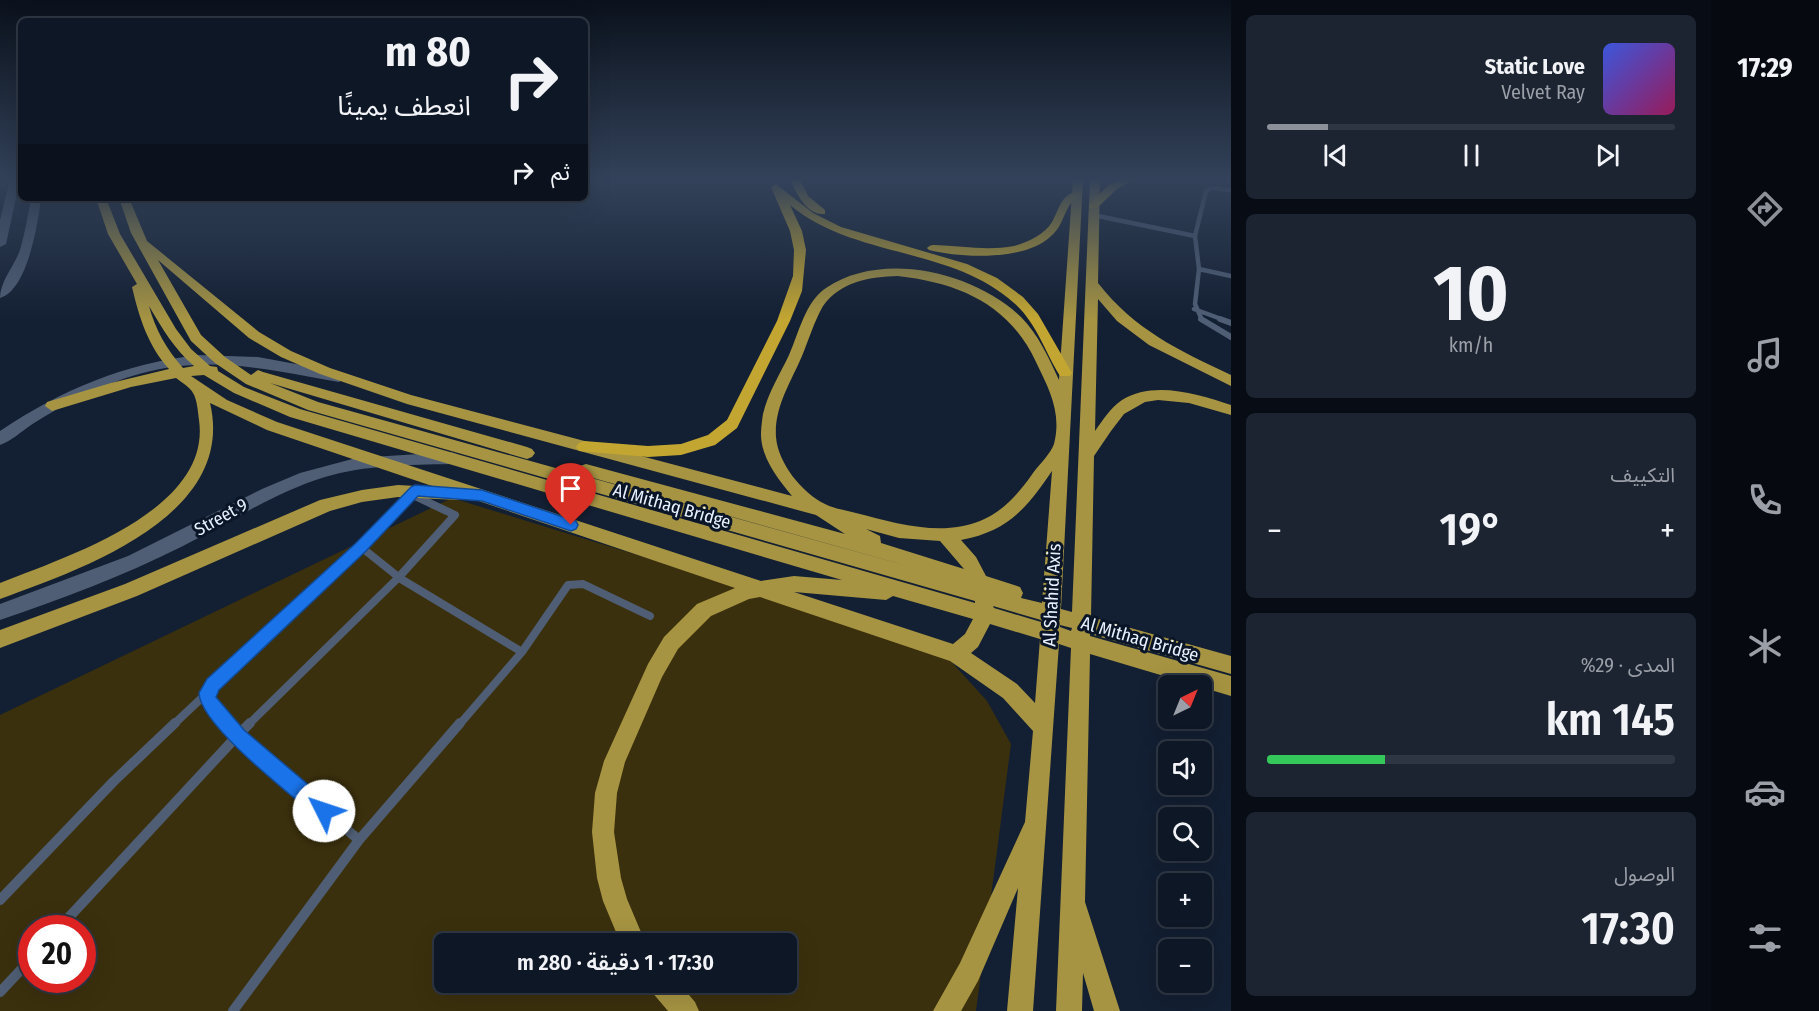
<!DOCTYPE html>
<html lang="ar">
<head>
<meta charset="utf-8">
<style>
	:root { --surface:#0e1726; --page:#1c2432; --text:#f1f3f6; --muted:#9b9fa7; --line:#2e3643; --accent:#8c9099 }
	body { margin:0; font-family:"Fira Sans Condensed","Noto Sans Arabic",sans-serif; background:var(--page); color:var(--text); direction:rtl; height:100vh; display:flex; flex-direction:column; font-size:22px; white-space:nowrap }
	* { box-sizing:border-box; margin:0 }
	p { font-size:20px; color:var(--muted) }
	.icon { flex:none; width:33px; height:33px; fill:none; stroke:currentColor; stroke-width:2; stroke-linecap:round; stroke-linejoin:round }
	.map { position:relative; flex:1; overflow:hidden; direction:ltr }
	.side { display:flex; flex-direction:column; gap:15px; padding:15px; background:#080d15; width:480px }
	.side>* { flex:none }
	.top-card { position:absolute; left:18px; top:18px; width:570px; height:183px; border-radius:9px; box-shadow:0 6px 24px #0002,0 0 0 2px var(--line); direction:rtl; background:#0e1726; color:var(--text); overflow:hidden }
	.needle { width:39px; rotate:43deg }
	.tools { position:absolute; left:1158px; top:675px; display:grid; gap:12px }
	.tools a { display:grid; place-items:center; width:54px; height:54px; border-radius:9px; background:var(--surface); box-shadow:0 6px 24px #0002,0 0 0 2px var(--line); font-size:30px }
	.speed { position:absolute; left:18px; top:915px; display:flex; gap:12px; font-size:30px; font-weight:700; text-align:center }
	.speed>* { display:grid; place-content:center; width:78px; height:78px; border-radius:50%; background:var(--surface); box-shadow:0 6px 24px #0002,0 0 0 2px var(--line); line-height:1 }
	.speed .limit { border:9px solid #d22; background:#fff; color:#111 }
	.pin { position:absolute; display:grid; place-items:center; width:51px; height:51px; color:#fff; margin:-62px -26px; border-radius:50% 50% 50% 0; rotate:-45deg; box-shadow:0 0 6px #0007 }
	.pin .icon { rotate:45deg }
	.me { position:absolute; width:66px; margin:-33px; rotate:311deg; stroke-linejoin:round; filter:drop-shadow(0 0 4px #0008) }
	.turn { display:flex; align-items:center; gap:21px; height:126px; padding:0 18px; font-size:27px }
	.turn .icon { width:78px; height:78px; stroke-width:2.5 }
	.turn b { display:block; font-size:42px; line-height:51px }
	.then { display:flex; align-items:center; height:57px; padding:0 18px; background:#0003; gap:12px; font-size:22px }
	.big { font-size:45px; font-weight:600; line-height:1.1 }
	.side .tile { flex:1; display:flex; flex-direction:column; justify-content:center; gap:9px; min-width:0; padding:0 21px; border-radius:9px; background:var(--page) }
	.side .dial { align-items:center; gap:0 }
	.dial b { font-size:78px; line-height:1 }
	.song { display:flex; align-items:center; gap:18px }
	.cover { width:72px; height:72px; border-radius:9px; background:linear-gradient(135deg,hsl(230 70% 55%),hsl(330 70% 35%)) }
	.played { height:6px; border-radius:3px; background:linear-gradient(90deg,var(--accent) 15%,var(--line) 15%) }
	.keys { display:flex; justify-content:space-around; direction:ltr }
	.heat { display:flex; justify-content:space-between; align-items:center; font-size:33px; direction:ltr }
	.charge { height:9px; border-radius:4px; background:linear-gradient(90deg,#34c759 29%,var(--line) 0) }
	.trip { position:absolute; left:434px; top:933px; width:363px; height:60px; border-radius:9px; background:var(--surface); box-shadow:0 6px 24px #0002,0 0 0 2px var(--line); font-weight:600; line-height:60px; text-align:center; direction:rtl }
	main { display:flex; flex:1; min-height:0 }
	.menu { display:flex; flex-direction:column; width:108px; justify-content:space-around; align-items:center; background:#06090f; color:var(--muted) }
	.menu .icon { width:42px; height:42px }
	.menu .current { color:var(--accent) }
	.menu b { font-size:27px; color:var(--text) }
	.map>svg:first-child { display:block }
	.green { fill:#3b300d; fill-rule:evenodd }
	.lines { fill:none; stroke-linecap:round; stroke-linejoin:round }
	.service-far3 { stroke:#4f5e74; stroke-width:4.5 }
	.service-far2 { stroke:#4f5e74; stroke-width:6 }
	.service-far1 { stroke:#4f5e74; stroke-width:8 }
	.service { stroke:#4f5e74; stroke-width:10 }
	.secondary { fill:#4f5e74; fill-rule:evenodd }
	.primary { fill:#a69442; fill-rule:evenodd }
	.trunk { fill:#c3a631; fill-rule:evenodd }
	.route { fill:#1a73e8; stroke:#114b97; stroke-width:1.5 }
	.labels { text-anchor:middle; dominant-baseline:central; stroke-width:6; stroke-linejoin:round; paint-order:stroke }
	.street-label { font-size:18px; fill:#e8f1fe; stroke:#0a1527 }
</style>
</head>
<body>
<main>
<nav class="menu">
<b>17:29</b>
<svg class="icon current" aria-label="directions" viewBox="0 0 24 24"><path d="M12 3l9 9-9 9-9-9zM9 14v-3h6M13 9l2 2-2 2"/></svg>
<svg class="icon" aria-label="music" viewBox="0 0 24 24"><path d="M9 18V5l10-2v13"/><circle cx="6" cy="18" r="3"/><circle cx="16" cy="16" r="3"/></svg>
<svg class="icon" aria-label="phone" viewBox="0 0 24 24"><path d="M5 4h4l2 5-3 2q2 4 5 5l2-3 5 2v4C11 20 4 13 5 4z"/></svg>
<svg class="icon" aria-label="climate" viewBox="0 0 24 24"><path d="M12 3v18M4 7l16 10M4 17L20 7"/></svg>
<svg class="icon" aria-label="car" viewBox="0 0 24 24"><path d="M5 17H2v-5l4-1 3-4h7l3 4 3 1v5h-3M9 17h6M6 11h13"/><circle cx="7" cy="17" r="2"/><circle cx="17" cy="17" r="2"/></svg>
<svg class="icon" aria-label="filters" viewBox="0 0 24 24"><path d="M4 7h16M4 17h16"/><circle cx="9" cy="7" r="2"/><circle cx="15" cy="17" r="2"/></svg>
</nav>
<section class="side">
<div class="tile">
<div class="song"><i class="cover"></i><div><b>Static Love</b><p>Velvet Ray</p></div></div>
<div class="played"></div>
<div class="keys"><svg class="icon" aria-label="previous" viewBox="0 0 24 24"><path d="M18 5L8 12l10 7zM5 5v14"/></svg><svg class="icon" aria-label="pause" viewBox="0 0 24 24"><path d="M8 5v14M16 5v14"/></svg><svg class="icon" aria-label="next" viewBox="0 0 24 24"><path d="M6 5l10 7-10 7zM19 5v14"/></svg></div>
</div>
<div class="tile dial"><b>10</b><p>km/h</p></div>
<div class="tile"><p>التكييف</p>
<div class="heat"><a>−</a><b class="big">19°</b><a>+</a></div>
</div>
<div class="tile"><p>المدى · 29%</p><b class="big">145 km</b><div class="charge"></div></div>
<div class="tile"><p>الوصول</p><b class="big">17:30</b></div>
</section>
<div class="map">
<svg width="1231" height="1011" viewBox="0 0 1231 1011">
	<rect width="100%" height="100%" fill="#131f32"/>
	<path class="green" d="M452,498l487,150 48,53 24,43 -35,267h-976v-296zM32,928h50v52h-50zM444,944h342v38h-342z"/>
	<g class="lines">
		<path class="service-far3" d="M1231,190l-20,-2 -5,3 -11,45 4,33 32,7
			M1093,215l102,21
			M1199,269l-4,35 7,16
			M1194,309l30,11"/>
		<path class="service-far2" d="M1201,319l30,18
			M1220,319l11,4
			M412,495l8,4
			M408,499l6,-7"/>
		<path class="service-far1" d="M409,497l-48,50 40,32 121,73 46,-67 15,-1 67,32
			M173,725l34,-32
			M227,725l-17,-20 -3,-12 6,-9 148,-137
			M248,725l151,-148 56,-62 -38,-18
			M459,725l63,-73"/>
		<path class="service" d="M250,723l-13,13 122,104 101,-117
			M0,900l114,-119 61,-58
			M59,928l178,-192 -11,-13
			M0,992l32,-34
			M233,1011l126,-171"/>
		<path class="secondary" d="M10,179h10l-14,65 -6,3v-27z
			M31,198h10c-3,24 -13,92 -41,100 0,-17 14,-31 20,-48 5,-17 8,-35 11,-52z
			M199,355l59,2 81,15 7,5 -7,5c-98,-18 -161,-33 -256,14 -18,8 -35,18 -52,29 -10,7 -20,16 -31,20v-14c61,-41 125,-68 199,-76z
			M451,452l6,2 2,4 -2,4 -6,2c-42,1 -86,1 -126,13 -52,16 -96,46 -144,70 -58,29 -119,52 -181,73v-16l128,-48 134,-67 38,-16 56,-15z"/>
		<path class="primary" d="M1073,179h10l-22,430 11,3 18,-433h10l-2,104c37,47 80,67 133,92v11l-82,-41 -32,-24 -19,-22 -3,132c8,-11 15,-23 27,-31 31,-20 77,-6 109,5v10l-42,-12 -31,-3 -13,2 -21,12 -13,17 -17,25 -3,161 140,39v18l-141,-40v2l141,40v20l-141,-42 -5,248 35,109h-26l-11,-38 -1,38h-26l15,-363 -12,-4 -26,367h-26l11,-123 -40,93 -17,30h-28l27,-48 65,-141 8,-91 -30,-33 -53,-37 -190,-64 -11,2 -38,17 -33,33 -16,28 -37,85 -8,31 -3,39 7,46 6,21 19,45h-25l-18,-43 -6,-23 -5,-46 3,-39 9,-32 44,-97 16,-27 33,-33 38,-16 -271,-92 -7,4 -59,-3 -36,5 -32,9 -193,85 -137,52v-18l125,-46 195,-84 42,-10 36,-5 37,2 -168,-57 -57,-27c27,113 -128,166 -210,196v-16c65,-26 212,-72 199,-163 -1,-8 -2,-21 -6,-27 -3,-6 -12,-11 -17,-15l-45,9 -79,24 -7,-5 2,-4 64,-19 58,-14c-21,-23 -30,-52 -37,-82l5,-3 -29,-50 -12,-36h10l14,36 56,95 15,20 19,17 7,1 1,4 26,16 56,22 675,194v-2l-667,-191 -62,-26 -31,-21 -24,-22 -60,-108 -12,-35h10l18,43 112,91 32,19 39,17 81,27 381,101c-14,-17 -30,-37 -31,-60 0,-7 1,-16 2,-22 5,-21 17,-40 26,-59 10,-22 16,-53 37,-67 56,-38 148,-16 195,29 17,17 28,41 38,63zM158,260l91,78 32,19 39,17 87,30 409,111 29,19 -259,-70 -6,2 -2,4 2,4 6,2 336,94 -604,-168 -48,-19 257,76 5,-2 3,-4 -3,-4 -5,-2 -264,-75 -5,-2 -7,5 -26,-18 -24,-22zM898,276c61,7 111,28 138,86 13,27 26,51 18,82 -3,9 -15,21 -21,29 -14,20 -30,39 -53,48 -39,16 -85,2 -124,-8 -10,-3 -22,-4 -31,-9 -23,-11 -47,-41 -49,-67 -2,-30 15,-55 26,-81 7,-17 12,-34 21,-50 18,-25 47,-29 75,-30zM149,306c13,22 25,43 45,60l-11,2c-16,-18 -28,-39 -34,-62zM204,375l30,18 56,24 552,163 -48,-4 -33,5 -484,-159 -50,-22 -36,-24zM1052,471l-10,132 -21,-5 2,-5 -3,-6 -34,-11 -10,-19 -15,-17c47,-9 65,-31 91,-69zM866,529l33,9 41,3 24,28 -83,-26 -1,-7zM794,592l92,8 7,-4 80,23 -8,15 -12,10zM993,606l48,14v2l-47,-14zM990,624l50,15 -5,64 -18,-19 -46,-31 7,-6zM1060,625l12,3 -1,3 -11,-4z
			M647,982h31l17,20 4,9h-31l-17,-20z"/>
		<path class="trunk" d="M790,179h10l8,17 17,14v4c-18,2 -29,-21 -35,-35z
			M1122,179h13l-18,10 -20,19h-8v-4l20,-19z
			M776,184l37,29 28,14 126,37 30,14 26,19 15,17 34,59 -2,3h-10c-15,-24 -24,-54 -46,-73 -63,-57 -159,-44 -224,-98l12,26 4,19 -4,41 -12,30 -53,107 -22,17 -34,10 -33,2 -69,-6 -3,-4 3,-4 5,-2 64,5 33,-2 27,-9 19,-15 50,-99 16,-45 1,-26 -4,-19 -19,-44z
			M1077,191l5,3c-4,4 -10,7 -13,12 -7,12 -8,22 -19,31 -26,24 -89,21 -121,13l-2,-2c4,-3 3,-3 8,-3 27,1 52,6 79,1 14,-4 30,-11 38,-24 8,-14 8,-26 25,-31z"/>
	</g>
	<linearGradient id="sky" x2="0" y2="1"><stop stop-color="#0a111c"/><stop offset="0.56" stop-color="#33425a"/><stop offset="1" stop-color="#33425a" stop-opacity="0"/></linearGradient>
	<rect width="1231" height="320" fill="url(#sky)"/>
	<path class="route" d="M415,485l67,5 94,31 2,4 -2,4 -5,2 -89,-30 -64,-5 -52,55 -147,139 -3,7 28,33 87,74 2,7 -2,6 -7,3 -7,-3c-26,-22 -117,-92 -118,-124l8,-14 149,-136 55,-56z"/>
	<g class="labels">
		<g class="street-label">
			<text transform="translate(672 506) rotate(16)">Al Mithaq Bridge</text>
			<text transform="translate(221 517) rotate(-29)">Street 9</text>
			<text transform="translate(1052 595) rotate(-87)">Al Shahid Axis</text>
			<text transform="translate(1140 639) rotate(16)">Al Mithaq Bridge</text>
		</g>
	</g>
</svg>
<div class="tools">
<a><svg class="needle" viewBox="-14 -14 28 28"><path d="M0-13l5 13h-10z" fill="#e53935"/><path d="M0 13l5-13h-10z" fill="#9b9fa7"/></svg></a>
<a><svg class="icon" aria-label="sound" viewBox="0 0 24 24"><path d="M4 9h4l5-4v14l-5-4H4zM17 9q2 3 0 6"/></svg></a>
<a><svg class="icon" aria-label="search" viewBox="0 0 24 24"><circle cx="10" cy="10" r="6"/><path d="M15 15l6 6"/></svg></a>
<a>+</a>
<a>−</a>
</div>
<div class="speed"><div class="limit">20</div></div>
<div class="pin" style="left:571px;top:525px;background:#d93025"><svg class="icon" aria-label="arrive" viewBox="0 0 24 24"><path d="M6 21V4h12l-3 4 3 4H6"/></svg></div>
<svg class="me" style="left:324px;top:811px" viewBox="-20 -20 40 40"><circle r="19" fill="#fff"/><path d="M0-13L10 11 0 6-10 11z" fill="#1a73e8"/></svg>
<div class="trip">17:30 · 1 دقيقة · 280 m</div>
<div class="top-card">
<div class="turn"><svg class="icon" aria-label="right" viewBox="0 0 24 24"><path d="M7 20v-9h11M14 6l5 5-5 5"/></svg><div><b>80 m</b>انعطف يمينًا</div></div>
<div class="then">ثم<svg class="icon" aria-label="right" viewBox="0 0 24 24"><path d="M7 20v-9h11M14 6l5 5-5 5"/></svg></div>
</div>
</div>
</main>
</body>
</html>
